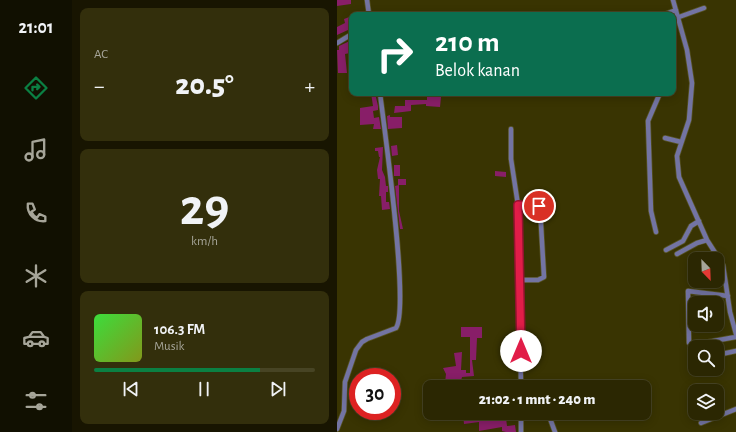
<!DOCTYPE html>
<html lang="id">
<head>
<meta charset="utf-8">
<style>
	:root { --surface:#2b2702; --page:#332f0c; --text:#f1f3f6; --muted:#a6a599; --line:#474424; --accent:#0b8043 }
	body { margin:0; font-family:"Alegreya Sans",sans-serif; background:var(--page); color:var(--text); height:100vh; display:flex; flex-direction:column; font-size:15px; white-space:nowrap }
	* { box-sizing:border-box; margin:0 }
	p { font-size:13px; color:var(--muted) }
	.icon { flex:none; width:22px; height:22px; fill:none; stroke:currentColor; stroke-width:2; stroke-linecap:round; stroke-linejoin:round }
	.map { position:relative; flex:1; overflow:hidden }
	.sheet { display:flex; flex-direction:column; gap:8px; padding:8px; background:#181501; width:265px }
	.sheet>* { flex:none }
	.banner { position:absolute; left:12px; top:12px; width:327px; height:84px; border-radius:8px; box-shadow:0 2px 10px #0003,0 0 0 1px var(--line); background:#0b6e4f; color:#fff; overflow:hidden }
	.needle { width:26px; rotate:157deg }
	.fabs { position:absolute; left:351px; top:252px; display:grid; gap:8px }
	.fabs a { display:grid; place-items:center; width:36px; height:36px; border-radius:8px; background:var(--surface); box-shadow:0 2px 10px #0003,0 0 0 1px var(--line); font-size:20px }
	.speed { position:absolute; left:12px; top:368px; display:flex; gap:8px; font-size:20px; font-weight:700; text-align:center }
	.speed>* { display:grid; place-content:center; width:52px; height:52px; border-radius:50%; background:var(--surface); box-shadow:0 2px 10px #0003,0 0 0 1px var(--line); line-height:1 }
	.speed .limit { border:6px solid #d22; background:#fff; color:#111 }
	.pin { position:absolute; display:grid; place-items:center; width:34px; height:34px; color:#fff; margin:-17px; border:2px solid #fff; border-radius:50%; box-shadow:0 1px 4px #0007 }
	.me { position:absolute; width:44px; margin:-22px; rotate:0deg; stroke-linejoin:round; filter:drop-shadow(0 0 3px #0008) }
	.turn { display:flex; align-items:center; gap:14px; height:84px; padding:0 20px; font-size:18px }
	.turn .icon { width:52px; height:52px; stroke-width:2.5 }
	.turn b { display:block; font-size:28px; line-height:34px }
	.big { font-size:30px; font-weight:800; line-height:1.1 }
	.sheet .card { flex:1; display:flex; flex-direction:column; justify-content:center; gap:6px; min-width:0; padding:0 14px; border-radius:8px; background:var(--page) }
	.sheet .dial { align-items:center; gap:0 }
	.dial b { font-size:52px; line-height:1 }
	.song { display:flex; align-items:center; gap:12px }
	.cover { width:48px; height:48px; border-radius:6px; background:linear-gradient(135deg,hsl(120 70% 55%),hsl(70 70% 35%)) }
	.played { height:4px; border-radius:2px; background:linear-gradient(90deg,var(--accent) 75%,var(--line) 75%) }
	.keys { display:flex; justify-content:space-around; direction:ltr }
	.heat { display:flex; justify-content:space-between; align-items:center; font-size:22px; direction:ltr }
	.trip { position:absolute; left:86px; top:380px; width:228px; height:40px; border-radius:8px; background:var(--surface); box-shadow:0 2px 10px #0003,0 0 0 1px var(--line); font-weight:800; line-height:40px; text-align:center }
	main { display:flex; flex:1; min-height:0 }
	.dock { display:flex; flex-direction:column; width:72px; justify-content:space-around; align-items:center; background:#111001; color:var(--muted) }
	.dock .icon { width:28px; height:28px }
	.dock .current { color:var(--accent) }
	.dock b { font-size:18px; color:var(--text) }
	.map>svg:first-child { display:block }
	.building { fill:#881e68 }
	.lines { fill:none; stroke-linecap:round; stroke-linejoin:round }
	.minor-casing { stroke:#575324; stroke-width:6 }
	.minor { stroke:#7374a3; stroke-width:4.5 }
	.route-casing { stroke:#92132f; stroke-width:10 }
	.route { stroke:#e11d48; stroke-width:7 }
</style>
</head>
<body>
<main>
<nav class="dock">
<b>21:01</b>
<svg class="icon current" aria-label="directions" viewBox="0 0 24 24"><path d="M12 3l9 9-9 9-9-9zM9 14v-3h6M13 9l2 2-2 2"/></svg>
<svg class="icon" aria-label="music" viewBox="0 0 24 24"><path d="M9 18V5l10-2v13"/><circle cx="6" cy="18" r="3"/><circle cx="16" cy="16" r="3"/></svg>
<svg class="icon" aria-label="phone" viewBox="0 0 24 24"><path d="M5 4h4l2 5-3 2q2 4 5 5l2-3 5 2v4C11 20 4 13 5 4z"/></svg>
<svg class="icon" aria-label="climate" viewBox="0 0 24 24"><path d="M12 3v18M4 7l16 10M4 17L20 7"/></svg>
<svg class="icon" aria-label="car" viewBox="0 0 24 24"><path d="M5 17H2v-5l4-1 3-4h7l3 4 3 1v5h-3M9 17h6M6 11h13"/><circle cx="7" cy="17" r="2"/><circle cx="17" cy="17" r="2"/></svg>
<svg class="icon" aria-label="filters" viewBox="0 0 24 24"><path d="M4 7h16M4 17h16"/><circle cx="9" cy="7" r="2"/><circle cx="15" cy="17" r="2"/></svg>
</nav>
<section class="sheet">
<div class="card"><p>AC</p>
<div class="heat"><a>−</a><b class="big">20.5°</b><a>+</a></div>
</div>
<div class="card dial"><b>29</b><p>km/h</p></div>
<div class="card">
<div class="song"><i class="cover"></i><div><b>106.3 FM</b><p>Musik</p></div></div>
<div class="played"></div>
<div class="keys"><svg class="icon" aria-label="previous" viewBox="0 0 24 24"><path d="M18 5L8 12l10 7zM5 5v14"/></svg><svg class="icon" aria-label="pause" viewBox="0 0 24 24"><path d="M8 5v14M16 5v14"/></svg><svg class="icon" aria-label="next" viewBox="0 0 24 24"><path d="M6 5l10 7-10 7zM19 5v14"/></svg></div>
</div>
</section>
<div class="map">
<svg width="399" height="432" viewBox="0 0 399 432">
	<rect width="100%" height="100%" fill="#393402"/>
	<path class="building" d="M0,0h14v4l-14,2z
		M15,16v14l-4,1v-1l-11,5v-8l8,-4 -1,-4z
		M15,40v7h-3l1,6 -5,1 2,19h-9l-1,-23h2v-4z
		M34,93h4l3,13v4l-5,1 1,7 5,-1 2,12h-8l1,-5 -14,1v-17l13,-2z
		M90,97h14l-1,10 -14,-1v-2l-15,1v6l-17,2 1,-7h10v-6h22z
		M53,115v2h12v11l-14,1 -1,-13z
		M60,145l1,10 -6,1 -1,-10z
		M46,147l-1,23 3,7 1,9h2v6h-2v10h3l1,7 -8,1 -1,-14h-2l1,-17h-2l-1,-9 3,-13h-1l-1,-6h-3v-3z
		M57,165h6v11h-6z
		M158,171l11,1v5l-11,-1z
		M61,179h8v6h-8z
		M62,185v26l4,18h-3l-5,-43z
		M124,327h21v11h-5l-1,22h-4l2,16 -12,1 -1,4 -16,2 1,-9 -3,-6 13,-2 -2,-13 8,-1 -1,18h5v3h4v-36h-9z
		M126,413h22l1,4 27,-4v3l-7,2 1,8 8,-1 1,7h-10l-4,-1v-4l-23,4v-9l-15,2z"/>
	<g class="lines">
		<defs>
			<path id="minor" d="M30,0l2,15
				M336,0l14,50 5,33 -3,37 -12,36 2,21 28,63 16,25 7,47 6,22
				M326,15l13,-5
				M342,17l25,-9
				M0,43l15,-9
				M174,129v30l7,46 3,182
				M328,138l16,4
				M181,205l22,2 4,70 -6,3h-19
				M319,232l-5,-21 -3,-90 12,-28
				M329,250l17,-9 8,-15 8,-5
				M340,254l20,-11 10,-3
				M391,296l-40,-5 1,52 2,2 45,-8
				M380,355l19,-4
				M357,372l1,-8
				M211,413l7,19
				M364,423l35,-14
				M0,429l7,-18 1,-29 11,-32 6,-8 5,-3 29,-11c14,-21 -12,-201 -16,-235
				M184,432v-19"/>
		</defs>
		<use href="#minor" class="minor-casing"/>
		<use href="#minor" class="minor"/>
	</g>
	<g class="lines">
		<defs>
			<path id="route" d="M184,351l-3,-146 21,1"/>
		</defs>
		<use href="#route" class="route-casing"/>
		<use href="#route" class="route"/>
	</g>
</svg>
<div class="fabs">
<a><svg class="needle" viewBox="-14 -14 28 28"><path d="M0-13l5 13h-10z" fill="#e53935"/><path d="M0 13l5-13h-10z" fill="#a6a599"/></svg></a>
<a><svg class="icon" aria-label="sound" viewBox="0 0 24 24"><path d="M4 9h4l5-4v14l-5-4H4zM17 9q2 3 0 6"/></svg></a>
<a><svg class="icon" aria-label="search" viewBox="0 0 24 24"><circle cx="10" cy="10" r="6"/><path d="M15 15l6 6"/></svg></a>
<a><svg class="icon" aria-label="layers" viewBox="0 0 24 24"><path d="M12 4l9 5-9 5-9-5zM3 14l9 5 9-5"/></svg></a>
</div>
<div class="speed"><div class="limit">30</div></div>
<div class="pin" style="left:202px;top:206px;background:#d93025"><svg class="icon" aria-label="arrive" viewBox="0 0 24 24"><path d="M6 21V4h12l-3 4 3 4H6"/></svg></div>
<svg class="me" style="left:184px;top:351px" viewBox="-20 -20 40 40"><circle r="19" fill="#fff"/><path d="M0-13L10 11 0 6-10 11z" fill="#e11d48"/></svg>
<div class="trip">21:02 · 1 mnt · 240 m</div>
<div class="banner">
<div class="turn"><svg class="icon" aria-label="right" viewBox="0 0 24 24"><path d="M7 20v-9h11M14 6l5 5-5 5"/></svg><div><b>210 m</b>Belok kanan</div></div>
</div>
</div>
</main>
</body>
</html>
